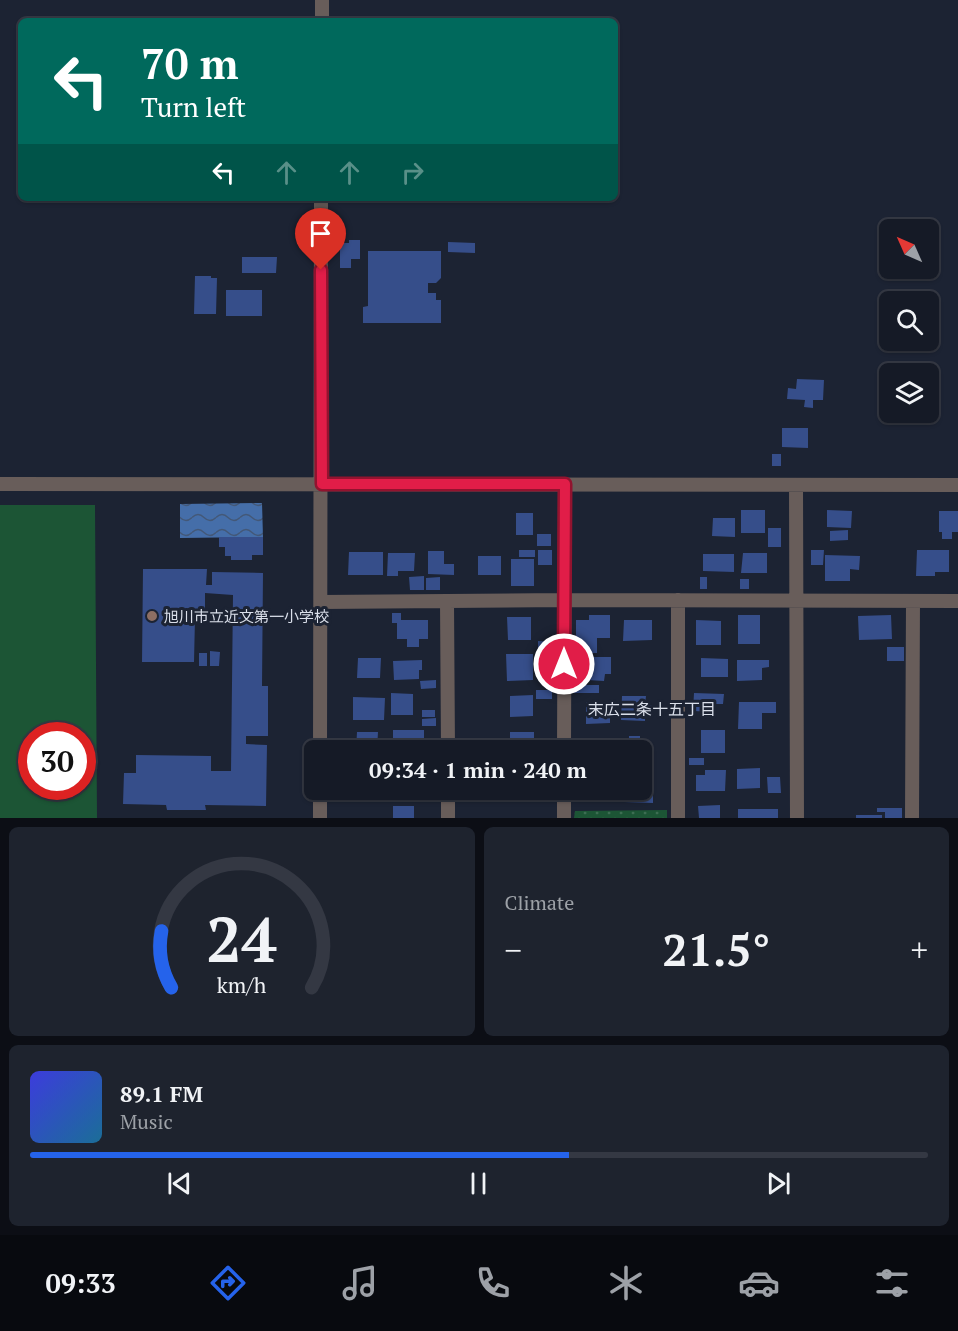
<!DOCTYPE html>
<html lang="en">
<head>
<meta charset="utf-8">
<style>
	:root { --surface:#151a26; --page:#1e232e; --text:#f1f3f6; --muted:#9da1a7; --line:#343843; --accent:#2563eb }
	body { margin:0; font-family:"PT Serif","Noto Sans JP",serif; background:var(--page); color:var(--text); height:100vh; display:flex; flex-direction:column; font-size:22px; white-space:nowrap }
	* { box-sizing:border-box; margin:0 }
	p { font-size:20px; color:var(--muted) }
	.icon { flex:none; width:33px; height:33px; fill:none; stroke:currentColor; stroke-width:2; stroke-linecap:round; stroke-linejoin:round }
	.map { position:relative; height:818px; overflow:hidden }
	.sheet { display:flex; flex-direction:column; gap:9px; padding:9px; background:#0c0e15; flex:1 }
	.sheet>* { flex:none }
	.banner { position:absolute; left:18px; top:18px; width:600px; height:183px; border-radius:9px; box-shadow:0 2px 4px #0004,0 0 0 2px var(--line); background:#00695c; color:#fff; overflow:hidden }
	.needle { width:39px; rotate:315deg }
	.fabs { position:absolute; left:879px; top:219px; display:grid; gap:12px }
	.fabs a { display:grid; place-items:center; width:60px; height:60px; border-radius:9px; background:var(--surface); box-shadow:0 2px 4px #0004,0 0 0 2px var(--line); font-size:30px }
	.speed { position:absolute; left:18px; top:722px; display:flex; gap:12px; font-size:30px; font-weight:700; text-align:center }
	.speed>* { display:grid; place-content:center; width:78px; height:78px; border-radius:50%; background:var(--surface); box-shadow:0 2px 4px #0004,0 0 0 2px var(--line); line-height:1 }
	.speed .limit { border:9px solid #d22; background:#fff; color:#111 }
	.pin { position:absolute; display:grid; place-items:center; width:51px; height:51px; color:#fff; margin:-62px -26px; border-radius:50% 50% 50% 0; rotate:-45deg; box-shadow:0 0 6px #0007 }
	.pin .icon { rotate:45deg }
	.me { position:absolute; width:66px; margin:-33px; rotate:0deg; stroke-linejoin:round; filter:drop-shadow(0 0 4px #0008) }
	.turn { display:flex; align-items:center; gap:21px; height:126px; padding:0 24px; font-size:27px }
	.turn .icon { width:78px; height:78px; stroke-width:2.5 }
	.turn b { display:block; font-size:42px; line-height:51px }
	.lanes { display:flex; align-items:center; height:57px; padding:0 24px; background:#0003; justify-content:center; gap:30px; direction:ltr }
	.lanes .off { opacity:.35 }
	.big { font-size:45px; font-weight:700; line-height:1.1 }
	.sheet .tile { flex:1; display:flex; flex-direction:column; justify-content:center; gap:9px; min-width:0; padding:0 21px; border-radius:9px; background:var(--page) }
	.sheet .dial { align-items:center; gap:0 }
	.dial svg { height:156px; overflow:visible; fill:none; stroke:var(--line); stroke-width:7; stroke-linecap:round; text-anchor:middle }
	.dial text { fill:var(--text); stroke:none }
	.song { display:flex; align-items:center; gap:18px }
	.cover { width:72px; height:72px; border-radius:9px; background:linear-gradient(135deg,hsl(240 70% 55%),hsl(200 70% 35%)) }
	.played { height:6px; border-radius:3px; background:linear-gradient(90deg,var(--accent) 60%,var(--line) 60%) }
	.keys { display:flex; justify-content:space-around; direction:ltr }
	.heat { display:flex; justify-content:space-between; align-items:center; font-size:33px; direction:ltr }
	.sheet .tiles { flex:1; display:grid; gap:9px; grid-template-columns:1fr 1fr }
	.tile:last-child { grid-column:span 2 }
	.trip { position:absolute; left:304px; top:740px; width:348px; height:60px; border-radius:9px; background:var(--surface); box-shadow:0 2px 4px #0004,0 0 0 2px var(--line); font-weight:700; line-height:60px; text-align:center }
	.tabs { display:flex; height:96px; justify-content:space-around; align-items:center; background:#080a0f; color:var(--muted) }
	.tabs .icon { width:42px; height:42px }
	.tabs .current { color:var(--accent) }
	.tabs b { font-size:27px; color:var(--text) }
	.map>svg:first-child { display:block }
	.grass { fill:#1c5535; fill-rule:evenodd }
	.park { fill:url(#park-dots) }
	.water { fill:url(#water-waves) }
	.building { fill:#364e8a }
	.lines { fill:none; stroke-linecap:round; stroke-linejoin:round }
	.path { stroke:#717785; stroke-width:3; stroke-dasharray:1.5 4.5; stroke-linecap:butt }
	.street { stroke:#685d5a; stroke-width:14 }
	.route-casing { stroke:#92132f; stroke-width:15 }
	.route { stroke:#e11d48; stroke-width:10 }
	.education-dot { fill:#8d6e63; stroke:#1c2333; stroke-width:2 }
	.labels { text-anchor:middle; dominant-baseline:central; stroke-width:6; stroke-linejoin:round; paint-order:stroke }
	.poi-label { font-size:15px; fill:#dadfea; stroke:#1c2333; text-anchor:start }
	.neighbourhood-label { font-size:16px; fill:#dadfea; stroke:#1c2333 }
</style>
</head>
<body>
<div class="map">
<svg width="958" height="818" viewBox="0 0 958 818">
	<defs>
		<pattern id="park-dots" width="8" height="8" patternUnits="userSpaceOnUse" patternTransform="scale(1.5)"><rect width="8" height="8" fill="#1c5535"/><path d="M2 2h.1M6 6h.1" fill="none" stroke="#3c6d52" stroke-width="1.8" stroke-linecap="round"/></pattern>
		<pattern id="water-waves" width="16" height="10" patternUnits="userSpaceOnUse" patternTransform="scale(1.5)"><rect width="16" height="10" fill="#456ea9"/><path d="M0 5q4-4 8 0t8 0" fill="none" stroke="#435878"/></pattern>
	</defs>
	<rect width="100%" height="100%" fill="#1c2333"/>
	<path class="grass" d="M0,505h95l2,313h-97zM32,735h50v51h-50z"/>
	<path class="park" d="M667,810v8h-93l1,-7z"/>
	<path class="water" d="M262,503l1,34 -83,1v-34z"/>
	<path class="building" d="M349,240h11v19h-9v9h-11v-25h9z
		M448,242l27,1v10l-27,-1z
		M368,251h73v27l-5,5h-8v10h8v7h5v23h-78v-16l5,-1z
		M242,257h35l-1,16h-34z
		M195,276h16v2h6l-1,36h-22z
		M226,290h36v26h-36z
		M797,379l27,1 -1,20h-10v8l-9,-1 1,-7 -18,-1 1,-11 8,1z
		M782,428h26v20l-26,-1z
		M772,454h9v12h-9z
		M741,510h24v23h-24z
		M827,510l25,1 -1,17 -24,-1z
		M939,511h19v21h-6v7h-10v-7h-3z
		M516,513h17v22h-17z
		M713,518h22v19l-23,-1z
		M768,528h13v19h-13z
		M848,530v10l-18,1v-10z
		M537,534h14v12h-14z
		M219,537h44v18h-11v5h-21v-4h-6v-9h-6z
		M519,550h16v7h-16z
		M538,550h14v15h-14z
		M811,550h13l-1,15h-12z
		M917,550h32v22h-14v4h-19z
		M428,551h16v13h10v11l-26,-1z
		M349,552h34v23h-35z
		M388,553h27l-1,18h-16v5h-11z
		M743,553h24v20h-26z
		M703,554h31v18l-31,-1z
		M825,555l35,1 -1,14 -9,-1v12h-25z
		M478,556h23v19h-23z
		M511,559h23v27h-23z
		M143,569h64l-1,16h6v-13l51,1 -1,113h6v50h-22v8l21,1 -1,61 -61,-1 1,5h-39l-1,-5 -43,-1 1,-31h12v-18l75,1v15h20l2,-176 -28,-2v25h-10l-1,44h-52z
		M424,576v14h-14l-1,-13z
		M440,577v13h-14v-12z
		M700,577h7v12h-7z
		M740,579h9v10h-9z
		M392,613h9v7h27v19h-9v8h-12v-8h-10v-16h-5z
		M589,615h21v23h-13v15h-21v-33h13z
		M738,615h22v29h-22z
		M891,615l1,24 -33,1 -1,-24z
		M507,617h24v23h-23z
		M624,620h28v20l-29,1z
		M696,620l25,1v24h-25z
		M538,641l16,1 -1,7 -15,-1z
		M887,647h17v14h-17z
		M210,651l10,1 -1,14h-9z
		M199,653h8v13h-8z
		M537,653h14v15l-14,-1z
		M506,654h27v26l-26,1z
		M588,657h23v17h-6l-1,7 -17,-1z
		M358,658h23l-1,20h-23z
		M701,658l27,1v18h-27z
		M422,660v10h-3v9l-25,1 -1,-19z
		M737,660h32v7l-7,1v12l-25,1z
		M436,680v8l-15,1 -1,-8z
		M573,685h26v8h-26z
		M536,690h16v9h-16z
		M391,693l22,1v21h-22z
		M694,693l30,1 -1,10h-7v8l-23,-1z
		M533,695v21l-23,1v-21z
		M622,696h24l-1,9h7v9l-7,-1v8l-24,-1z
		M353,697l32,1 -1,22h-31z
		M586,702h24v21l-24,1z
		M739,702h37v11h-14v16h-24z
		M422,710h13v7h-13z
		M436,718v8h-14v-7z
		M393,730h31v20h-31z
		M701,730h24v23h-24z
		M357,732h21l-1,18h-21z
		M510,732h24v18h-24z
		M629,736h11v3h4v11h-23v-12h8z
		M587,739l25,1v10h-25z
		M355,742v8h-12v-7z
		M689,758h15v7h-15z
		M760,768v20l-23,1v-20z
		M705,770h21l-1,21h-29v-16h9z
		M767,777h13l1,16h-13z
		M642,780h11v23l-29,-1v-13h18z
		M506,789h22v5h-22z
		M588,789h25v12h-25z
		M465,790h15v9h-15z
		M533,794h20v5h-20z
		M720,805v13h-21l-1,-12z
		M393,806h21v12h-21z
		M877,808h25v10h-17v-6h-8z
		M738,809h40v9h-40z
		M856,815h26v3h-26z"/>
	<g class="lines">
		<path class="path" d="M309,760v17"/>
		<path class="street" d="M322,21v-21
			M0,484l958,1
			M796,485l1,333
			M678,600v218
			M321,602l243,-2 394,1
			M447,602l1,148
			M320,750l1,-552
			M564,750l1,-266
			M448,789v29
			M320,818v-29
			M564,818v-29
			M912,818l1,-217"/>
	</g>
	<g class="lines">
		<defs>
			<path id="route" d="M321,270l1,214h243l-1,180"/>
		</defs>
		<use href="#route" class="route-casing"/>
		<use href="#route" class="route"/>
	</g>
	<circle class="education-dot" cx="152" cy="616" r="6"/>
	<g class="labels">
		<g class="poi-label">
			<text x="164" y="616">旭川市立近文第一小学校</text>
		</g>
		<g class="neighbourhood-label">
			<text x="652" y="709">末広二条十五丁目</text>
		</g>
	</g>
</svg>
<div class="fabs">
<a><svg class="needle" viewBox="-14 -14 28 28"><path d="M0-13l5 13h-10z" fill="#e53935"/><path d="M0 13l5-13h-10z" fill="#9da1a7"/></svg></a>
<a><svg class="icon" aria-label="search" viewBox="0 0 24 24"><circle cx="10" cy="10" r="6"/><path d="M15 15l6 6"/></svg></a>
<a><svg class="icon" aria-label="layers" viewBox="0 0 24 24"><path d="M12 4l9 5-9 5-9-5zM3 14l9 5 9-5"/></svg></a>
</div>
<div class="speed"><div class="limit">30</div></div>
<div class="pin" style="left:321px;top:270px;background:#d93025"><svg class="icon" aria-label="arrive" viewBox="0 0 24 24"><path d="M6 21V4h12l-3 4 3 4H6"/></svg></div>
<svg class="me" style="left:564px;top:664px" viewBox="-20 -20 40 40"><circle r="17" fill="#e11d48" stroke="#fff" stroke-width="3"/><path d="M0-11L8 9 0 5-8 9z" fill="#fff"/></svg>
<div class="trip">09:34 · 1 min · 240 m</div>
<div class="banner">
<div class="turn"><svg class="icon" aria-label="left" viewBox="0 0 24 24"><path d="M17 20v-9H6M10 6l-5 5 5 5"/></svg><div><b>70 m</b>Turn left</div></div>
<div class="lanes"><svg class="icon" aria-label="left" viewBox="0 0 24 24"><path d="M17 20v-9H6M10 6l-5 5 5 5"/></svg><svg class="icon off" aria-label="ahead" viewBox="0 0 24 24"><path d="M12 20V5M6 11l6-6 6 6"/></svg><svg class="icon off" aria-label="ahead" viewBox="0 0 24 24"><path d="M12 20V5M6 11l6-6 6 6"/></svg><svg class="icon off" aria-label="right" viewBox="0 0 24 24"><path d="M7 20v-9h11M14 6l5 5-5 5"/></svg></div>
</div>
</div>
<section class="sheet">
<div class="tiles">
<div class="tile dial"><svg viewBox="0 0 100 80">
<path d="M14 69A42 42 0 1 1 86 69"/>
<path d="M14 69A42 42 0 0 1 9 40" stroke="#2563eb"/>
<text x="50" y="56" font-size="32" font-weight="700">24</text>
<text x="50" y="72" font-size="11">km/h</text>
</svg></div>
<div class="tile"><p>Climate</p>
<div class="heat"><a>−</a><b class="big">21.5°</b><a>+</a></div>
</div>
<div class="tile">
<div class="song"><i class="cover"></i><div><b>89.1 FM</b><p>Music</p></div></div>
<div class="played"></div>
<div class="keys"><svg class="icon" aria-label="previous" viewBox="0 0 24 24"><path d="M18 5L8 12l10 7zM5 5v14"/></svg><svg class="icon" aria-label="pause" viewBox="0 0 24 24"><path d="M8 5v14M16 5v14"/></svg><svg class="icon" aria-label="next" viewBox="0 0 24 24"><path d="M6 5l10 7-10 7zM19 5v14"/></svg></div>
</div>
</div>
</section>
<nav class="tabs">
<b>09:33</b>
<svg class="icon current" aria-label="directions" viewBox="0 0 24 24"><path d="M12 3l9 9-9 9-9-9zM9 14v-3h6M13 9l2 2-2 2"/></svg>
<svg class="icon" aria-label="music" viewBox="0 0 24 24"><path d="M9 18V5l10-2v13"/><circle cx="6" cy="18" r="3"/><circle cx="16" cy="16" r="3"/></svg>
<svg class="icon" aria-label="phone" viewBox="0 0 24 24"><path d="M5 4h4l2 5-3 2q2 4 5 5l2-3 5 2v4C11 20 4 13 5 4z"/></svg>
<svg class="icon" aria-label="climate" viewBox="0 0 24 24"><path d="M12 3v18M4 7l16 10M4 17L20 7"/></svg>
<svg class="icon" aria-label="car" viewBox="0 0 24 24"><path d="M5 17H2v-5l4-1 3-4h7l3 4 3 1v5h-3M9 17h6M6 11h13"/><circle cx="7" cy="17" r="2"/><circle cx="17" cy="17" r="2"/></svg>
<svg class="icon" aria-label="filters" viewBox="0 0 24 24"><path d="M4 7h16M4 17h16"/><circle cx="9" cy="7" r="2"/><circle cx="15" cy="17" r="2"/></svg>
</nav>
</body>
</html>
